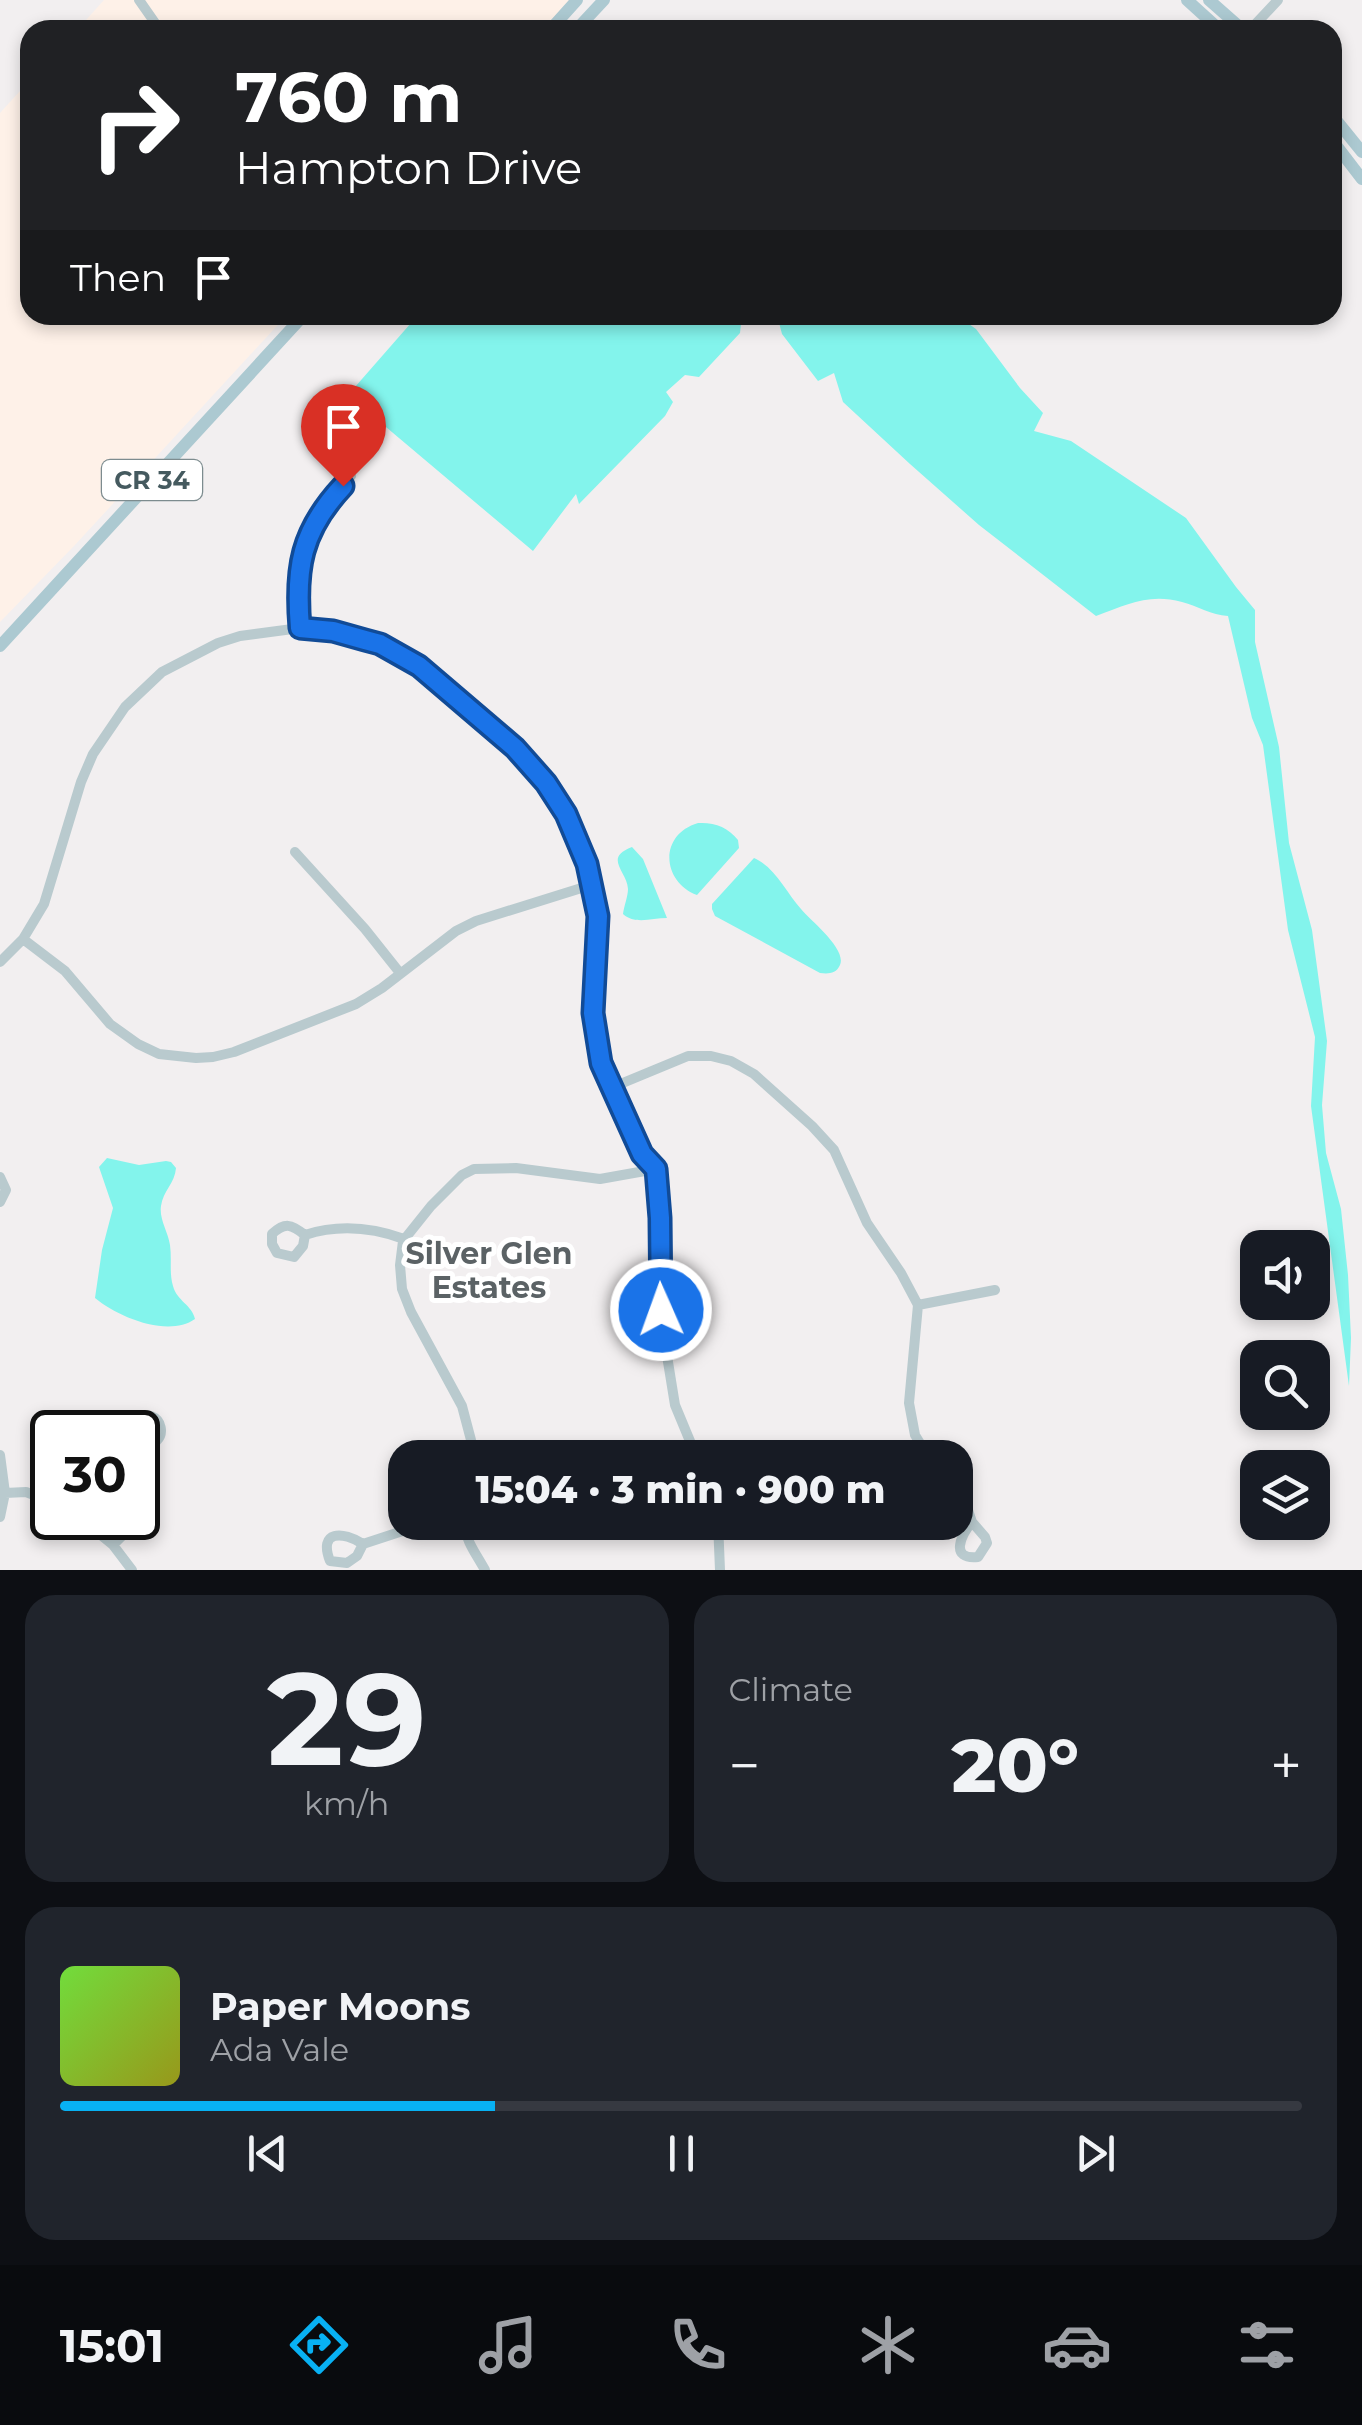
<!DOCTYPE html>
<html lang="en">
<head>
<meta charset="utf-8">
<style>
	:root { --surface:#171b24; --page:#20242c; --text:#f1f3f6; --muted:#9ea1a6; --line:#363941; --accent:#08b1f3 }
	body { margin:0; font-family:Montserrat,sans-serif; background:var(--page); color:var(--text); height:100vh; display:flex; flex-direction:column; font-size:38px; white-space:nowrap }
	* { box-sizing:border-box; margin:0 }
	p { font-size:32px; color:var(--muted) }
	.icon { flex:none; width:55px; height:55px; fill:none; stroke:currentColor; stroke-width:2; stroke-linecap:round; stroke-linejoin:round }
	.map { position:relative; height:1570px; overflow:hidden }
	.side { display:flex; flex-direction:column; gap:25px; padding:25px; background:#0d0f14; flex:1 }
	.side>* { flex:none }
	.hud { position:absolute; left:20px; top:20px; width:1322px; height:305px; border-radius:30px; box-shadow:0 5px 15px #0003; background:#202124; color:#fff; overflow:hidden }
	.controls { position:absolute; left:1240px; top:1230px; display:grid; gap:20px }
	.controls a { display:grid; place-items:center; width:90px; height:90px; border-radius:20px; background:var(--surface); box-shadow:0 5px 15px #0003; font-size:50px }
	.speed { position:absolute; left:30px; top:1410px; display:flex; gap:20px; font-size:50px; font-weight:700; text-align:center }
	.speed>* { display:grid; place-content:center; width:130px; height:130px; border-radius:50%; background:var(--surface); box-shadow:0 5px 15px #0003; line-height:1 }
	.speed .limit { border:5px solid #111; border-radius:15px; background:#fff; color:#111 }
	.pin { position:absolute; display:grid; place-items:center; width:85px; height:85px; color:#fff; margin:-102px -42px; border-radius:50% 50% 50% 0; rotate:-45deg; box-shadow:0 0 10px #0007 }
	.pin .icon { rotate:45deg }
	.me { position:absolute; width:110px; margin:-55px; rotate:358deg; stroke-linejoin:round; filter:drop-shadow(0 0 8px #0008) }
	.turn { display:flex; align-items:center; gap:35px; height:210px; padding:0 50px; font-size:45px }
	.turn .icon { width:130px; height:130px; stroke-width:2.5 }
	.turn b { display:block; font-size:70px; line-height:85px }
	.then { display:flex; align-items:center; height:95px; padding:0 50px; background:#0003; gap:20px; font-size:38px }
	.big { font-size:75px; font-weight:800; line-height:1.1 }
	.side .widget { flex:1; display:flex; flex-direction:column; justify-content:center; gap:15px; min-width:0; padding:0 35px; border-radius:30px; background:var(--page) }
	.side .dial { align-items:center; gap:0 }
	.dial b { font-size:130px; line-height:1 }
	.song { display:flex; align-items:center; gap:30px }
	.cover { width:120px; height:120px; border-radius:15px; background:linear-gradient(135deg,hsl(100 70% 55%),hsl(60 70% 35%)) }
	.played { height:10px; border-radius:5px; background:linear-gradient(90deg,var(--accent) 35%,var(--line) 35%) }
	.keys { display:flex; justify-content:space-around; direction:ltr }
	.heat { display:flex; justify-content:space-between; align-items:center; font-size:55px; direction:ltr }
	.side .tiles { flex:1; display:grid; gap:25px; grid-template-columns:1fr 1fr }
	.widget:last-child { grid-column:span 2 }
	.trip { position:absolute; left:388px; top:1440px; width:585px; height:100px; border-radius:30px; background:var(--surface); box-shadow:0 5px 15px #0003; font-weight:800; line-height:100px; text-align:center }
	.dock { display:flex; height:160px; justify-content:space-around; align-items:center; background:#090b0e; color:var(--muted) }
	.dock .icon { width:70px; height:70px }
	.dock .current { color:var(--accent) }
	.dock b { font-size:45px; color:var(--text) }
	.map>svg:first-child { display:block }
	.commercial { fill:#fef1e8 }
	.water { fill:#83f4ec }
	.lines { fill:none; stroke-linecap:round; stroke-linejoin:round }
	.minor { stroke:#b9cace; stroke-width:10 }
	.major { stroke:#acc9d1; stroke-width:12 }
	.route-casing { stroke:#114b97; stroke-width:25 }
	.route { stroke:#1a73e8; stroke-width:18 }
	.labels { text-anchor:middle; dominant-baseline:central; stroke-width:10; stroke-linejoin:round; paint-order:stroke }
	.shield { fill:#fff; stroke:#7d8c8f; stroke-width:2.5 }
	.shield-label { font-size:25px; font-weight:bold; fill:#455a5f }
	.neighbourhood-label { font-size:30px; font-weight:bold; fill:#5b6265; stroke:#fff }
</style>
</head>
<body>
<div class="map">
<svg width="1362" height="1570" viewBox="0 0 1362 1570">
	<rect width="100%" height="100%" fill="#f2eff0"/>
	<path class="commercial" d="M104,0h31l21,30h-79z
		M144,0h427l-27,30h-378z
		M30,80v235h257l-213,231 -74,76v-509z"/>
	<path class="water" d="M418,315h324l-2,18 -41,44 -14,-2 -19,17 7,10 -8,14 -86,88 -3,-10 -43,57 -185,-156z
		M777,315h179l20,14 44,59 23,25 -9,18 37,10 115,77 50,69 19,23v32l24,105 10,96 23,87 15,111 -5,64 4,48 15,56 7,66 3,63 -2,48 -38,-280 4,-69 -27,-107 -25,-185 -11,-27 -24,-102c-17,-1 -30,-10 -46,-14 -34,-9 -55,3 -86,14l-117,-91 -69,-61 -67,-62 -9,-29 -16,8 -36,-47z
		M698,823c16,-1 30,4 40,17l1,8 -42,47c-35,-13 -39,-60 1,-72z
		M632,847l11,12 24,59c-15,0 -32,7 -44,-4 1,-8 5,-18 5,-25 -1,-18 -25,-31 4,-42z
		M754,858c21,9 32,34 47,51 10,12 46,40 39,56 -4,9 -12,9 -20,8l-105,-57 -3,-7v-5z
		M107,1158l32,7 27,-4 5,1 5,6c-1,15 -13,23 -15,38 -2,13 7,26 9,39 2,14 -1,28 3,41 4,15 19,19 22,33 -27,19 -77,-2 -100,-21l7,-48 11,-42 -14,-41z"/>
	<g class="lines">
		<path class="minor" d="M139,0l21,30
			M1250,30l28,-30
			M300,628c-4,-44 -3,-85 25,-122 8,-11 17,-20 26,-30
			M295,852l70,77 35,44
			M23,939l42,32 45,53 28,20 21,10 37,4 17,-1 21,-5 122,-48 26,-16 74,-57 20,-10 115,-36
			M0,962l23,-23 21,-35 37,-122 12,-28 32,-47 37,-35 56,-29 22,-7 60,-8 33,3 32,9 16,5 38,21 43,35 68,63 16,19 20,31 21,49 11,53 -5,70 2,49 6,28 26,58 15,33 14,15 5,49 1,107 13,80 22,53
			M613,1087l75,-31h23l20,5 23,13 58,52 22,24 33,73 34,50 17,32 -9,98 6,32 14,23
			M0,1177l6,13 -6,12
			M305,1235c-14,-11 -20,-13 -33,-1v10l5,9 17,4 9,-11 2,-11c34,-11 66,-8 99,4
			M918,1305l77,-15
			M130,1432l3,-11c31,-22 41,31 5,23
			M0,1455l5,38 -5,24
			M472,1458l-1,-18 -9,-34 -51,-94 -9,-23 -2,-24 3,-24 28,-35 31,-31 12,-6 42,-1 84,11 56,-10
			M5,1493l21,-1 26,10
			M955,1493l12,14 5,15 13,15 2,6 -9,14c-29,3 -17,-22 -6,-35
			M138,1516l13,-33 -3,-37
			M80,1518l33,27 19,25
			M463,1522c4,21 12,30 22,48
			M718,1522l2,48
			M363,1544c-20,-13 -45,-14 -33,17l17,2 10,-7 6,-12 67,-22
			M113,1545l20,-20 4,-7"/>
		<path class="major" d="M1187,0l33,30
			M1209,0l34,30
			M550,30l27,-30
			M576,30l28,-30
			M1332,115l30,37
			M1332,140l30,39
			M0,646l304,-331"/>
	</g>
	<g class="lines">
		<defs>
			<path id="route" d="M343,486c-42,45 -48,82 -43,142l33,3 32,9 15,4 39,22 96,82 31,35 20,31 21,50 11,52 -5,97 8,50 41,91 14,15 4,49 1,92"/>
		</defs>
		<use href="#route" class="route-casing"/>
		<use href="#route" class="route"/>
	</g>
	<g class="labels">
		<rect class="shield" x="102" y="460" width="100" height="40" rx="8"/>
		<g class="shield-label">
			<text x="152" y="480">CR 34</text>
		</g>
		<g class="neighbourhood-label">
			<text x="489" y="1253">Silver Glen<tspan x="489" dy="34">Estates</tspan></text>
		</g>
	</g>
</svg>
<div class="controls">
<a><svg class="icon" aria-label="sound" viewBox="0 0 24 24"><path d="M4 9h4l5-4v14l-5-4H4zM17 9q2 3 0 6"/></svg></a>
<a><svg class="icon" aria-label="search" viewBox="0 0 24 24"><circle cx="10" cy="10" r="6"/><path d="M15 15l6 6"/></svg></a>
<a><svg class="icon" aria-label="layers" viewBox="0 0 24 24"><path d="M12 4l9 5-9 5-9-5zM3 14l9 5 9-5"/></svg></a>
</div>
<div class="speed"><div class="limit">30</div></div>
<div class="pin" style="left:343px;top:486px;background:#d93025"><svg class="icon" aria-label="arrive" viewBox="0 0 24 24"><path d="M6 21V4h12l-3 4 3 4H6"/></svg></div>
<svg class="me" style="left:661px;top:1310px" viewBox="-20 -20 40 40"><circle r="17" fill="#1a73e8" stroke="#fff" stroke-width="3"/><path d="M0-11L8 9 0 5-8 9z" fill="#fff"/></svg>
<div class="trip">15:04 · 3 min · 900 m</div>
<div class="hud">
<div class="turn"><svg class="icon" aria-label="right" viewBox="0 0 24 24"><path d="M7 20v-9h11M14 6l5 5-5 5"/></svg><div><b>760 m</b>Hampton Drive</div></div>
<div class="then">Then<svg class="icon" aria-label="arrive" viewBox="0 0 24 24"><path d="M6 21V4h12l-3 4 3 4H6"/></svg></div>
</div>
</div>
<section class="side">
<div class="tiles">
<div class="widget dial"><b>29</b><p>km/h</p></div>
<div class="widget"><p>Climate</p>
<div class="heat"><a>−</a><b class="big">20°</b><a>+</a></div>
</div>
<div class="widget">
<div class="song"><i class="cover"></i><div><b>Paper Moons</b><p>Ada Vale</p></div></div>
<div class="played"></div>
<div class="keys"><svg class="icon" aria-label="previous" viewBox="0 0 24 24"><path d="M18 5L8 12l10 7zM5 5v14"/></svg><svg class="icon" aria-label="pause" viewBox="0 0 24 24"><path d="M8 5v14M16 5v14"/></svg><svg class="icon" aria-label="next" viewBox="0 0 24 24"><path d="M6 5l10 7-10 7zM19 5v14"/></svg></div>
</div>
</div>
</section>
<nav class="dock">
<b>15:01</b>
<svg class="icon current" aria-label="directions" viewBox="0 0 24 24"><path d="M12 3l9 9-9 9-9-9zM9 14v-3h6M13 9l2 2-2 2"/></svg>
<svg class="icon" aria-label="music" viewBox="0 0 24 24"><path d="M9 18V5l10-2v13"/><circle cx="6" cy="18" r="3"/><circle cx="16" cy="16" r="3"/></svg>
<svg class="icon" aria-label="phone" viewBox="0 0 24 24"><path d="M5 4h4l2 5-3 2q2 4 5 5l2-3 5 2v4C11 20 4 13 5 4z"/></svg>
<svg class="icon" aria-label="climate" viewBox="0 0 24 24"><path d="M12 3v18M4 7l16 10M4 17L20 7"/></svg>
<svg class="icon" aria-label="car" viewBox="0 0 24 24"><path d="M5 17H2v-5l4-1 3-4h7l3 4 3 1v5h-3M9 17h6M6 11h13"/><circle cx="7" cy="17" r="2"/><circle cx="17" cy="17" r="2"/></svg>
<svg class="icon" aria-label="filters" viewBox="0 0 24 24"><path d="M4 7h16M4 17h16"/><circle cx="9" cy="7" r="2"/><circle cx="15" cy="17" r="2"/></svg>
</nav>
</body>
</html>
